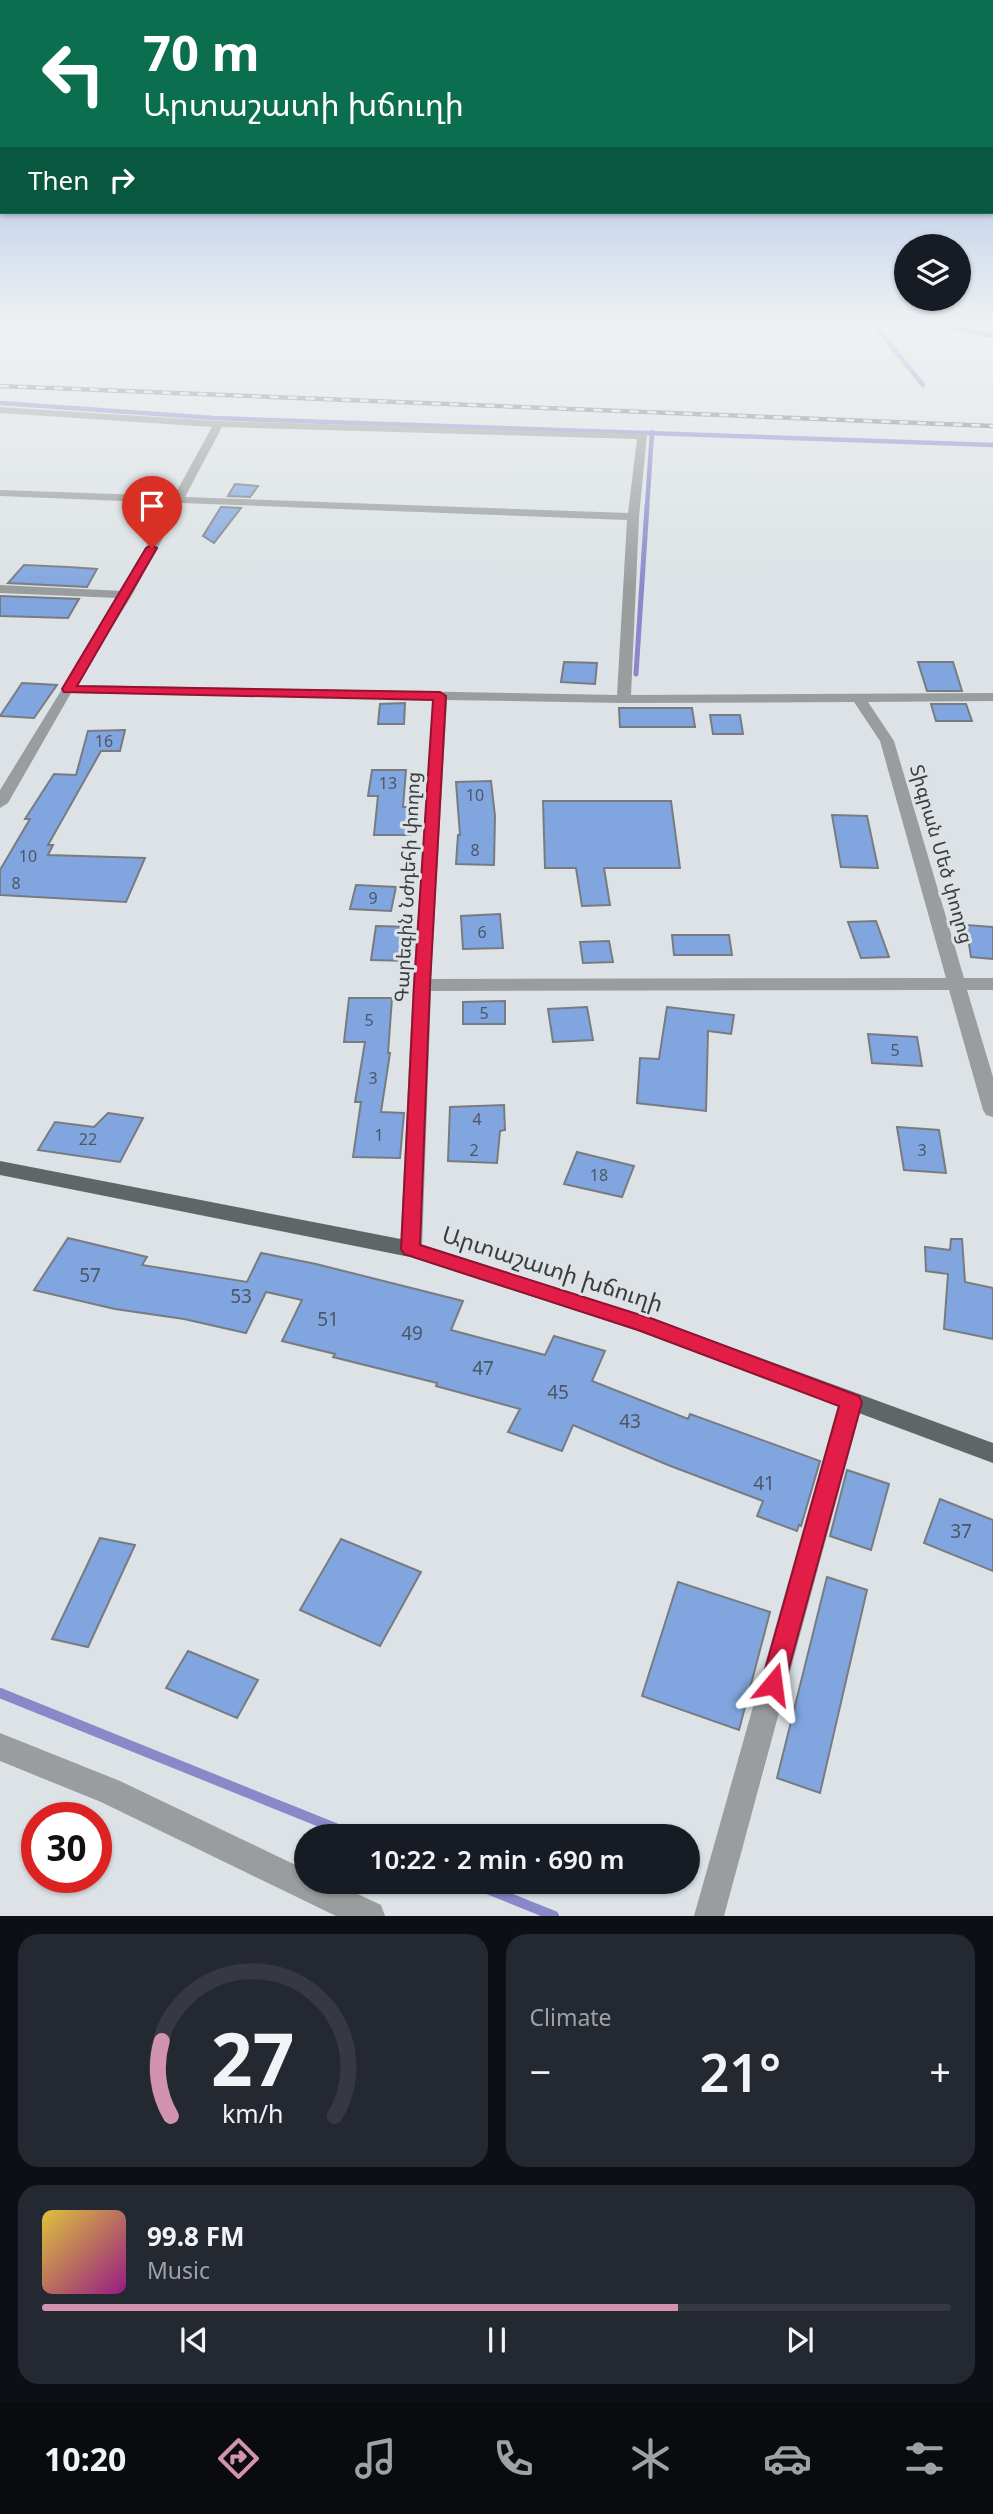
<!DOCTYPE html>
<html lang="en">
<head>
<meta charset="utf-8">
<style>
	:root { --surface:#171b24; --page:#242831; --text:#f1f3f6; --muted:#9ea1a6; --line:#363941; --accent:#d293ae }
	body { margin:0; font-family:"Noto Sans","Noto Sans Armenian",sans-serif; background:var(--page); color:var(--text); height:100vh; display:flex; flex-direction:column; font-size:26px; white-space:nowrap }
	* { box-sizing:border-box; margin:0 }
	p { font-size:23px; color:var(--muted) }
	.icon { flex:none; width:38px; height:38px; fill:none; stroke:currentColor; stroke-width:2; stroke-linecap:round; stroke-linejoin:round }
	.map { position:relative; height:1916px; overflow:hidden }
	.sheet { display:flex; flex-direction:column; gap:18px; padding:18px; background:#0d0f14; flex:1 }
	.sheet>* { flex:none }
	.banner { position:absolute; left:0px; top:0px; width:994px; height:214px; box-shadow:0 2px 5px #0004; background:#0b6e4f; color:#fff; overflow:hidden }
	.buttons { position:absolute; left:894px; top:234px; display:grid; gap:14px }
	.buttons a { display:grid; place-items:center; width:77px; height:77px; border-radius:50%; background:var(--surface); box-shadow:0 2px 5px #0004; font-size:35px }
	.speed { position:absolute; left:21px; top:1802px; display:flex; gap:14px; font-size:35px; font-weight:700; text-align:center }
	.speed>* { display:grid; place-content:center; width:91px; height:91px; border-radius:50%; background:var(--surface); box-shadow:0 2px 5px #0004; line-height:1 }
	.speed .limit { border:10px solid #d22; background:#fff; color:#111 }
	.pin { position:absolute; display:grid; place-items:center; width:60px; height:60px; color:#fff; margin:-72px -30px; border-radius:50% 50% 50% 0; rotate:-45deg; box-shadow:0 0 7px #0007 }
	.pin .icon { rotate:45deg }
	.me { position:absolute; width:77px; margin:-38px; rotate:16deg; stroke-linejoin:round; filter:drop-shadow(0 0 5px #0008) }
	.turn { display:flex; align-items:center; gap:24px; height:147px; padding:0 28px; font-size:32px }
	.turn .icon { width:91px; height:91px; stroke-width:2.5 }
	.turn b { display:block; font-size:49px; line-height:60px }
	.then { display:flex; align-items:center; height:66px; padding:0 28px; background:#0003; gap:14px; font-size:26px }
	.big { font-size:52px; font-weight:600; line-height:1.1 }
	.sheet .widget { flex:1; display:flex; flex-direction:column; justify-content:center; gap:10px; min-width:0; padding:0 24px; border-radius:21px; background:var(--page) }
	.sheet .dial { align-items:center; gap:0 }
	.dial svg { height:182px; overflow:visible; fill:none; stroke:var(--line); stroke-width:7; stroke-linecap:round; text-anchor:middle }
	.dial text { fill:var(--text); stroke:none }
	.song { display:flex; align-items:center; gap:21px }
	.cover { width:84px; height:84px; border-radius:10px; background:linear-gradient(135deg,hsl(50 70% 55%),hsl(310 70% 35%)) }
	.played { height:7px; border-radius:4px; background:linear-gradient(90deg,var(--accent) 70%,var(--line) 70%) }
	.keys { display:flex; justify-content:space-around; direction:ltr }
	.heat { display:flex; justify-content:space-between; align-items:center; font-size:38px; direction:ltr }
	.sheet .tiles { flex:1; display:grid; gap:18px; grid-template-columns:1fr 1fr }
	.widget:last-child { grid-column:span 2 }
	.trip { position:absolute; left:294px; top:1824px; width:406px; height:70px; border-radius:35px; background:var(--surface); box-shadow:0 2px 5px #0004; font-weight:600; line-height:70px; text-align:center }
	.tabs { display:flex; height:112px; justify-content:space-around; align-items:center; background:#090b0e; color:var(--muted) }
	.tabs .icon { width:49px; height:49px }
	.tabs .active { color:var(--accent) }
	.tabs b { font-size:32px; color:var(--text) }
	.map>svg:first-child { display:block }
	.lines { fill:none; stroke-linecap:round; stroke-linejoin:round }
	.stream-far2 { stroke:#8a88c8; stroke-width:4.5 }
	.stream-far1 { stroke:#8a88c8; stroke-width:5 }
	.stream { stroke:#8a88c8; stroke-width:10 }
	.building { fill:#81a6df; stroke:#787b80; stroke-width:2 }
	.street { fill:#9a9d9d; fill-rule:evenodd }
	.primary { fill:#606566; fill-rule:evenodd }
	.highway { fill:#4c5152; fill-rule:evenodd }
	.rail-casing { stroke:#727677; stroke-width:4.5 }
	.rail { stroke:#dce2e5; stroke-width:2.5; stroke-dasharray:9; stroke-linecap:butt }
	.route { fill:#e11d48; stroke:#92132f; stroke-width:2 }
	.labels { text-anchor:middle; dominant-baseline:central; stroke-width:6; stroke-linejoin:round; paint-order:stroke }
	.number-label { font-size:16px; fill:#4c5666 }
	.street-label { font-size:19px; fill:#3a3c3d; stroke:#dce2e5 }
	.near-number-label { font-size:19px; fill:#4c5666 }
	.near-street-label { font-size:23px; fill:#3a3c3d; stroke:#dce2e5 }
</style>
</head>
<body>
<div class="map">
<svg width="993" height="1916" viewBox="0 0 993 1916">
	<rect width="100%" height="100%" fill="#dce2e5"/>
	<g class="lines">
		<path class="stream-far2" d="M872,322l51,63
			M0,403l214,15 779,27
			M647,507l5,-75"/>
		<path class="stream-far1" d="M636,674l11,-168"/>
		<path class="stream" d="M0,1693l355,143
			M468,1881l86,35"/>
	</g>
	<path class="building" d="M235,484l23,2 -8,11 -22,-1z
		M221,507l20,1 -27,35 -11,-7z
		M24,565l44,2 29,2 -10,18 -79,-4z
		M0,596l79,3 -11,19 -68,-2z
		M564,662l33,1 -2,21 -34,-2z
		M918,662h35l9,29h-35z
		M22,683l35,2 -23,33 -34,-2z
		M405,703l-1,21h-26l2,-20z
		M931,704h35l6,17h-36z
		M619,708h73l3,19h-75z
		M710,715h30l3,19h-30z
		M125,730l-5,21h-19l-53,94h5l-5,10 97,3 -19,44 -126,-7v-25l30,-51h-5l29,-45 22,1 12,-44z
		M372,770h34l-3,37h10l-2,28h-37l4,-39h-10z
		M491,781l4,35 -1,49 -38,-1 2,-29h2l-4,-53z
		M543,801h128l9,67h-76l6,37 -28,1 -6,-38h-31z
		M832,815l35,1 11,52 -37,-1z
		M356,885l40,2 -5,24 -41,-2z
		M500,914l3,34 -40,1 -2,-33z
		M876,921l13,36 -28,1 -13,-36z
		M966,925l27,2v32l-22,-2z
		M376,926l38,1 -3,34 -40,-1z
		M672,935h57l3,20h-58z
		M609,941l4,21 -30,1 -3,-21z
		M349,998h43l-4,55h2l-9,59 23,1 -4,45 -47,-1 8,-55h-6l10,-60h-21z
		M505,1001v23h-42v-22z
		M587,1007l6,33 -40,2 -5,-33z
		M667,1007l67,8 -3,19 -23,-3 -2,80 -69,-8 3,-45 19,1z
		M868,1034l49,3 5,29 -50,-3z
		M504,1105l1,25 -5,1 -3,32 -49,-2 2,-54z
		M108,1113l35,5 -23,44 -82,-12 17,-28 39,5z
		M897,1127l42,3 7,43 -42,-3z
		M577,1152l57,14 -12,31 -58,-13z
		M68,1238l79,19 -5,8 105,17 14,-29 55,11 147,37 -12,29 94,25 9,-19 51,15 -13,30 96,38 2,-5 130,47 -19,65 -2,-1 -2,6 -40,-15 6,-15 -95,-36 -95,-40 -11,26 -54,-19 12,-23 -84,-23 1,-3 -104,-26 2,-3 -53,-13 20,-41 -36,-8 -20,41 -62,-14 -69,-10 -81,-19z
		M951,1239h11l3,43 28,6v51l-49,-10 4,-55 -22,-3 -1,-24 25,3z
		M847,1470l42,14 -18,66 -41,-14z
		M940,1499l53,21v51l-69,-28z
		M100,1538l35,7 -47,102 -36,-8z
		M341,1539l80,33 -41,74 -80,-36z
		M827,1577l40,13 -47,203 -43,-15z
		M678,1582l92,30 -31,118 -97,-34z
		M188,1651l70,29 -21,38 -71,-30z"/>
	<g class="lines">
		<path class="street" d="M0,407l219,14 428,13 -8,83 -8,178 362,-2v8l-125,1 26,39 70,237h29v12h-26l26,87v40l-7,-2 -3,-5 -34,-120 -518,1 -9,258 -3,6 -8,2 -8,-2 -3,-6 13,-264 20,-285 -362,-7 -63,110 -8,5v-18l118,-192 -118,-5v-8l122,6 48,-88 -170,-7v-6l174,6 38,-69 -212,-14zM222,427l415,12 -9,74 -443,-16zM182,503l445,17 -10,175 -541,-10 56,-90zM447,700l177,3 230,-1 26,39 66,237 -515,1z
			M851,1392l8,3 4,7 -139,514h-30l145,-514 4,-7z
			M0,1733l120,48 186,89v11h24l51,24 4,11h-49l-235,-114 -101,-41z"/>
		<path class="primary" d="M0,1161l411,80 243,78 339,124v20l-355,-132 -228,-74 -410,-82z"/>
		<path class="highway" d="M921,322h21l51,10v6l-67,-13z"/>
		<defs>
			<path id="rail" d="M0,386l993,40"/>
		</defs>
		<use href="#rail" class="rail-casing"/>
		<use href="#rail" class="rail"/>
	</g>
	<linearGradient id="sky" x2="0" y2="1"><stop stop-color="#82a2db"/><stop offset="0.55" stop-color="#eff2f3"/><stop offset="1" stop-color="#eff2f3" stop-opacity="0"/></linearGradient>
	<rect width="993" height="590" fill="url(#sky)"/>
	<path class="route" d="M152,545l5,3 -80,138 363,6 6,4 -16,289 -10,260 233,74 206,77 3,6 -80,291 -9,3 -9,-3 -3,-9 78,-278 -201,-76 -234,-76 -3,-5 13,-264 19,-285 -369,-8 -2,-3 84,-141z"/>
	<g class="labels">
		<g class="number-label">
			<text x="104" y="741">16</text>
			<text x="388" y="783">13</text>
			<text x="475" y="795">10</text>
			<text x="475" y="850">8</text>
			<text x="28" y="856">10</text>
			<text x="16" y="883">8</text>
			<text x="373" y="898">9</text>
			<text x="482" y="932">6</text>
			<text x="484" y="1013">5</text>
			<text x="369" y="1020">5</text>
			<text x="895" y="1050">5</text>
			<text x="373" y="1078">3</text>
			<text x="477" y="1119">4</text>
			<text x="379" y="1135">1</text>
			<text x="88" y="1139">22</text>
			<text x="474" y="1150">2</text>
			<text x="922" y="1150">3</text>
			<text x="599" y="1175">18</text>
		</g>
		<g class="street-label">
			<text transform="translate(942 854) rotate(74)">Տիգրան Մեծ փողոց</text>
			<text transform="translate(407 887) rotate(-87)">Գարեգին Նժդեհի փողոց</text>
		</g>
		<g class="near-number-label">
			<text x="90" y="1275">57</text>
			<text x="241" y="1296">53</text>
			<text x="328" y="1319">51</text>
			<text x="412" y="1333">49</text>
			<text x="483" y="1368">47</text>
			<text x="558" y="1392">45</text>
			<text x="630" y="1421">43</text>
			<text x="764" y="1483">41</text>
			<text x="961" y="1531">37</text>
		</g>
		<g class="near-street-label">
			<text transform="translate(553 1268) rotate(18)">Արտաշատի խճուղի</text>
		</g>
	</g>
</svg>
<div class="buttons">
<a><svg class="icon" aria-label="layers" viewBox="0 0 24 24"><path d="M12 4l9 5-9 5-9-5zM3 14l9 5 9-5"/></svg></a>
</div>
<div class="speed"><div class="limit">30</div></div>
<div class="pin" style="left:152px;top:548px;background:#d93025"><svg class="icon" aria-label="arrive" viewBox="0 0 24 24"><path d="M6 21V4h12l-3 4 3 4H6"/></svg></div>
<svg class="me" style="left:773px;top:1684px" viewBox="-20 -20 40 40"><path d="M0-17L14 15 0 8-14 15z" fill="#e11d48" stroke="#fff" stroke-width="4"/></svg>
<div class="trip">10:22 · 2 min · 690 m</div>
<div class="banner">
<div class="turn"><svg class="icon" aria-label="left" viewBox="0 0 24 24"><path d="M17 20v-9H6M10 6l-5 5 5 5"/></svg><div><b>70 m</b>Արտաշատի խճուղի</div></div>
<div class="then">Then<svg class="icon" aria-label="right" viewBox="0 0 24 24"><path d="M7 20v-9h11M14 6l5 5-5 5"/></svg></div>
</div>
</div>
<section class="sheet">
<div class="tiles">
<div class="widget dial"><svg viewBox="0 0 100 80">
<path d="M14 69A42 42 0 1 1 86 69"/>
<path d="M14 69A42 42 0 0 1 10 36" stroke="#d293ae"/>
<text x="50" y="56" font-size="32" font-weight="700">27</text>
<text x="50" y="72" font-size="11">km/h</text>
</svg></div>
<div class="widget"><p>Climate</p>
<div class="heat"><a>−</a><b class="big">21°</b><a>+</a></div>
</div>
<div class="widget">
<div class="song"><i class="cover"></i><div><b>99.8 FM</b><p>Music</p></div></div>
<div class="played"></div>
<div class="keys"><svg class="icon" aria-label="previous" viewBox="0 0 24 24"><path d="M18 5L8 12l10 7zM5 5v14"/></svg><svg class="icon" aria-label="pause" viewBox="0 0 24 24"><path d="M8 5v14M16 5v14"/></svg><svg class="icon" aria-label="next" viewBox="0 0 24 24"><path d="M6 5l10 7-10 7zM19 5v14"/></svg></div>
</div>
</div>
</section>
<nav class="tabs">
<b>10:20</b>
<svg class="icon active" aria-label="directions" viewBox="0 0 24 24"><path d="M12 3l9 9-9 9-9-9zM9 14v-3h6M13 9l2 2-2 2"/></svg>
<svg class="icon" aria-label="music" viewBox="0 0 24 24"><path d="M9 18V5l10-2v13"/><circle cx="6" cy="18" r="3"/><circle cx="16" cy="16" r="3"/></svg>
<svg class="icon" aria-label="phone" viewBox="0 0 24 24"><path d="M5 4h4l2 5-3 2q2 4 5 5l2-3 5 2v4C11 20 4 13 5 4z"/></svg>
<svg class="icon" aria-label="climate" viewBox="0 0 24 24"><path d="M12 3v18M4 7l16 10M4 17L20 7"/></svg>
<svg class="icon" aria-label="car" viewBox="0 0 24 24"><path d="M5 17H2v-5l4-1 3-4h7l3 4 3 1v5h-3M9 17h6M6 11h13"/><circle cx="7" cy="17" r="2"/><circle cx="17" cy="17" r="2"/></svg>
<svg class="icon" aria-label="filters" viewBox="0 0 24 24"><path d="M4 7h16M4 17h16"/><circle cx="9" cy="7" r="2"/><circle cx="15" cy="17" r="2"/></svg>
</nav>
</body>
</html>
